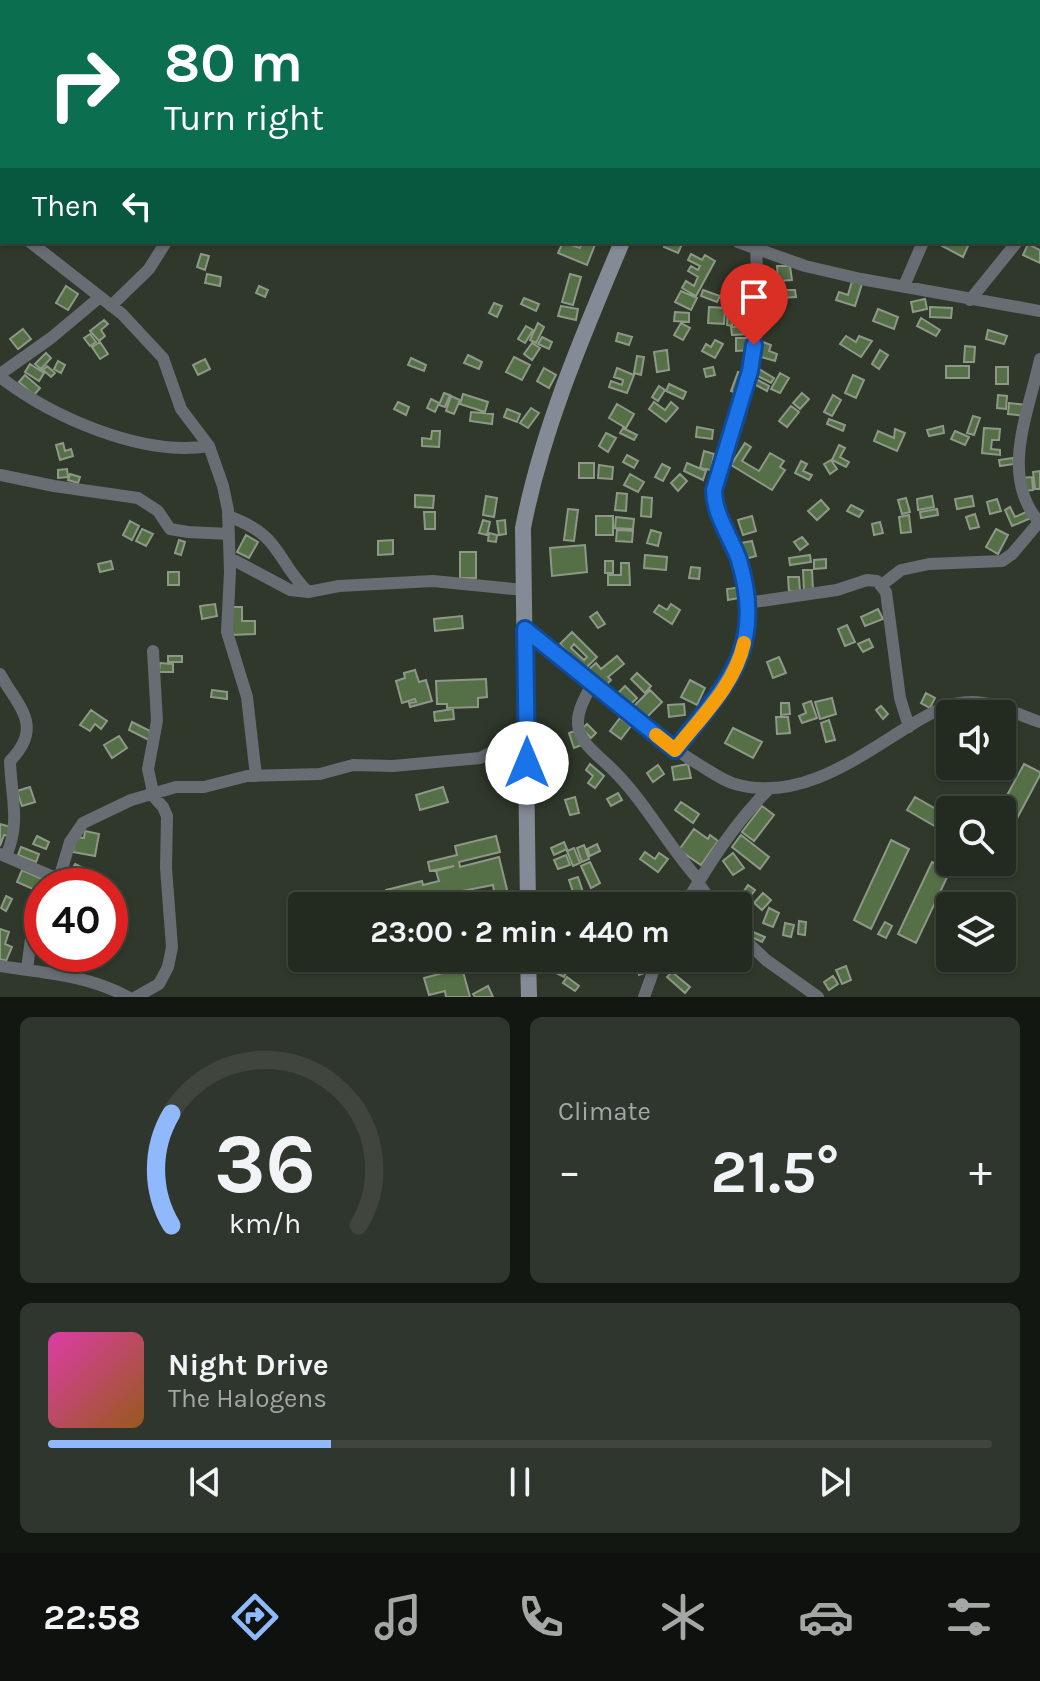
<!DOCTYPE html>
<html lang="en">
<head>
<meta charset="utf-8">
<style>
	:root { --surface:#232a20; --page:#2f362d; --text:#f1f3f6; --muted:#a3a7a5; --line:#40463e; --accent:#90b8fd }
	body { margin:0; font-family:Karla,sans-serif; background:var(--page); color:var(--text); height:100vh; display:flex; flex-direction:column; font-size:30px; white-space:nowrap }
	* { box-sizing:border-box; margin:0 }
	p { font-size:26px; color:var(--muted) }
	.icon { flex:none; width:44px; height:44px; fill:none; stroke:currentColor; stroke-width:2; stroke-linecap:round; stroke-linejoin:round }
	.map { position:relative; height:997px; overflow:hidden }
	.drawer { display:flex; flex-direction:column; gap:20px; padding:20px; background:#131712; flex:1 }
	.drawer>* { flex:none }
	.banner { position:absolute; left:0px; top:0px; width:1040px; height:244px; box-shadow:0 2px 6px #0004,0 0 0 2px var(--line); background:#0b6e4f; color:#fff; overflow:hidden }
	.fabs { position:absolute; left:936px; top:700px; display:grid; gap:16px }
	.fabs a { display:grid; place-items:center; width:80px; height:80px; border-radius:8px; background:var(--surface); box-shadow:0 2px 6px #0004,0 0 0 2px var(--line); font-size:40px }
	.speed { position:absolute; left:24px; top:868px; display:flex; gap:16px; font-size:40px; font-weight:700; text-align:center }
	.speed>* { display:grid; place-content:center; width:104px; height:104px; border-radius:50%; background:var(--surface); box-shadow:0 2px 6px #0004,0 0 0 2px var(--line); line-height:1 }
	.speed .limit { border:12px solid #d22; background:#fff; color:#111 }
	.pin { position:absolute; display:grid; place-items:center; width:68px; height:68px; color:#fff; margin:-82px -34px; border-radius:50% 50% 50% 0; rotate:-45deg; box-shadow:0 0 8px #0007 }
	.pin .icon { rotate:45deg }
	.me { position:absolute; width:88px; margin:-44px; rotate:0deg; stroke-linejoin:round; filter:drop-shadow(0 0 6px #0008) }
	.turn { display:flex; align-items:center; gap:28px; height:168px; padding:0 32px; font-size:36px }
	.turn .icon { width:104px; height:104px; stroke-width:2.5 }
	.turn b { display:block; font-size:56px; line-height:68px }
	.then { display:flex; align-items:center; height:76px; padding:0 32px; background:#0003; gap:16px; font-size:30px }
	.big { font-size:60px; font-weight:700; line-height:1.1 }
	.drawer .tile { flex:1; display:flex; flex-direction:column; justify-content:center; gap:12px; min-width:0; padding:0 28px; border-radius:12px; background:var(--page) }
	.drawer .dial { align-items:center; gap:0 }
	.dial svg { height:208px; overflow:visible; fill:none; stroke:var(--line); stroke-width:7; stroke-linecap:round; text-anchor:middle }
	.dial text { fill:var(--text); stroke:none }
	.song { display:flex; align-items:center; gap:24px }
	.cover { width:96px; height:96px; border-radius:12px; background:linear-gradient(135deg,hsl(320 70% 55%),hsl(30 70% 35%)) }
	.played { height:8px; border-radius:4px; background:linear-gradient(90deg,var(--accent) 30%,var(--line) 30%) }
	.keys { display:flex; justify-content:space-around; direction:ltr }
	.heat { display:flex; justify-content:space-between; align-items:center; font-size:44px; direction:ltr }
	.drawer .tiles { flex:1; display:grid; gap:20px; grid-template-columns:1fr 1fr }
	.tile:last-child { grid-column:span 2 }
	.trip { position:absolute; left:288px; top:892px; width:464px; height:80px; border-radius:8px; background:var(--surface); box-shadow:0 2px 6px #0004,0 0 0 2px var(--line); font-weight:700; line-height:80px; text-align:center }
	.tabs { display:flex; height:128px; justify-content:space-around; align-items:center; background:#0e110d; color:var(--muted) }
	.tabs .icon { width:56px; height:56px }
	.tabs .on { color:var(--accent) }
	.tabs b { font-size:36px; color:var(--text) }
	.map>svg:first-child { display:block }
	.building { fill:#556f47; stroke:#8d9887; stroke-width:2; fill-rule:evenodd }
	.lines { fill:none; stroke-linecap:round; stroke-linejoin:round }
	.street { stroke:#686c73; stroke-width:12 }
	.secondary { stroke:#848b96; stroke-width:16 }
	.route-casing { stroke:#114b97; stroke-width:20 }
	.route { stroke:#1a73e8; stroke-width:14 }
	.slow { stroke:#f59e0b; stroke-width:14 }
</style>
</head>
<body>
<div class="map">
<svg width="1040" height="997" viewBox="0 0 1040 997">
	<rect width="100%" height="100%" fill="#2f382a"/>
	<path class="building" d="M563,242l17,6 2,-6h14l-9,23 -29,-12z
		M666,242h17l-5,11 -14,-6z
		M945,242h15l8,4 -5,11 -21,-11z
		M1028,244l12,6v13l-17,-8z
		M201,254l8,2 -4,14 -8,-3z
		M691,254l11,6 3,-5 10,6 -19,35 -14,-8 4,-7 8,5 4,-9 -10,-6 3,-5 7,4 2,-4 -12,-6z
		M777,266h13l2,14 -14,1z
		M207,274l14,3 -1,9 -15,-3z
		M570,274l11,3 -8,28 -11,-3z
		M729,278l6,2 -7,20 -6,-3z
		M852,281l10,3 -7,22 -19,-6 3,-8 9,3z
		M66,286l12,8 -10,16 -12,-7z
		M259,286l9,4 -3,7 -9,-4z
		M733,289l11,4 -5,14 -11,-3z
		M703,290l17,6 -3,6 -16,-6z
		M780,290h15l1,7 -15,1z
		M681,291l16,7 -6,12 -16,-8z
		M524,298l15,6 -3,7 -15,-7z
		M925,299l2,10 -14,3 -2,-10z
		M494,303l8,3 -5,11 -8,-4z
		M561,306l17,3 -2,11 -18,-4z
		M709,307l16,1 -1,16 -16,-1z
		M930,307l22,1 -1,10 -21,-1z
		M728,308l6,1 -2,17 -5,-1z
		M878,309l20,8 -4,12 -21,-8z
		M675,312l14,1v9l-15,-1z
		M921,318l19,12 -4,6 -19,-10z
		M104,320l4,4 -7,6 4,6 -6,5 -9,-10z
		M538,323l6,4 -8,16 -6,-3z
		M681,323l9,5 -7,12 -9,-5z
		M526,326l7,4 -8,13 -7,-4z
		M750,326l1,8 -19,1 -1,-8z
		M23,329l8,10 -13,10 -8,-10z
		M988,330l19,6 -3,8 -18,-5z
		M618,333l14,4 -3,8 -13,-4z
		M90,334l6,8 -6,4 -6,-8z
		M846,336l10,6 3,-6 13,5 -11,16 -21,-13z
		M542,337l10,5 -3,7 -11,-5z
		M736,338h16v12l-16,1z
		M715,340l8,4 -8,14 -13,-7 4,-7 5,3z
		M100,342l8,12 -8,5 -8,-12z
		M763,342l8,3 -2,6 8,3 -2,7 -17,-5z
		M532,343l8,5 -8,12 -8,-6z
		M965,346l10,1 -1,15h-10z
		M667,350l2,20 -12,2 -3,-20z
		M880,350l8,5 -9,14 -7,-5z
		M46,353l5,5 -10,11 -6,-5z
		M468,355l14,7 -3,7 -15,-6z
		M637,356l7,1 -3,18 -7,-2z
		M514,357l16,8 -8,15 -16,-8z
		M411,358l15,7 -2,6 -16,-6z
		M205,359l5,10 -12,6 -5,-10z
		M58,361l7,4 -4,8 -7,-4z
		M30,364l14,9 -5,8 -14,-9z
		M47,366l8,7 -4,4 -8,-7z
		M946,366h23v12h-23z
		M713,367l2,8 -9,2 -2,-8z
		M996,367h12v17h-12z
		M544,368l12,7 -7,13 -12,-7z
		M617,368l17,7 -7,18 -18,-6 2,-6 11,4 1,-5 -9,-3z
		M759,369l15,9 -3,5 -15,-8z
		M738,372l9,3 -7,20 -9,-4z
		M780,373l9,5 -9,15 -9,-4z
		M25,375l15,13 -6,7 -15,-13z
		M853,375l11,5 -8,18 -11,-5z
		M756,379l13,7 -2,5 -13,-7z
		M669,384l17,8 -3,7 -17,-8z
		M659,386l6,4 -7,11 -6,-4z
		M444,393l6,2 -5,12 -6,-2z
		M802,393l7,6 -9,10 -7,-6z
		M463,394l25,8 -3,10 -25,-8z
		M833,395l8,5 -9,16 -8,-4z
		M998,395l9,1 -1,13 -9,-1z
		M451,396l9,4 -6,14 -8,-3z
		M431,399l8,4 -4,9 -8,-4z
		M398,402l11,5 -3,8 -12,-6z
		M654,402l11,8 6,-8 7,6 -12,14 -17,-13z
		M1009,403l18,2 -1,11 -18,-2z
		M617,404l17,10 -8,14 -17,-10z
		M791,406l8,6 -12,15 -8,-6z
		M531,408l8,5 -11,15 -8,-5z
		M507,409l13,5 -3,8 -13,-5z
		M471,412l22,2 -1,10 -22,-3z
		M973,416l7,2 -6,17 -7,-2z
		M829,419l16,6 -2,6 -16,-7z
		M943,426l1,7 -15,3 -2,-6z
		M697,427l16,3 -1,9 -16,-2z
		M623,428l14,7 -3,5 -14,-7z
		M984,428l16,1 -1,11h-7l-1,9 9,1v5l-18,-2z
		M895,429l10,4 -8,18 -23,-10 4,-10 16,7z
		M432,431h8l-1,16 -17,-1v-8l9,1z
		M955,431l14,6 -4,8 -14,-6z
		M606,433l10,5 -8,14 -9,-6z
		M63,443l2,8 6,-2 2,7 -13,4 -4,-15z
		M745,443l6,4 -9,14 17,10 11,-18 14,8 -4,6 5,3 -13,20 -41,-25z
		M839,445l6,3 -5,9 9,5 -3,5 -14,-7z
		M704,451l10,3 -3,16 -11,-2z
		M627,455l11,6 -4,7 -11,-6z
		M1013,458l1,6 -14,2 -1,-6z
		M831,460l6,9 -7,5 -6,-10z
		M801,461l6,3 -4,7 9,4 -3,5 -14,-7z
		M579,463h15v15h-15z
		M687,463l19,8 -3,9 -19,-9z
		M662,464l8,4 -7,13 -8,-4z
		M599,465l14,2 -1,12 -14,-1z
		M67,469l1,8 -10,1v-8z
		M1040,471v18h-5l-2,-17z
		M70,474l10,3 -2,6 -10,-3z
		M630,474l14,8 -6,10 -14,-7z
		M680,474l7,7 -9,10 -7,-8z
		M1032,477l1,13 -9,1 -2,-13z
		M617,493l10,1 -1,17 -11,-1z
		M415,495l19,1 -1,12 -18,-1z
		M486,496l11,2 -3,19 -11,-2z
		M932,496l2,11 -16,3 -1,-11z
		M972,496l2,10 -17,3 -2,-10z
		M642,497l10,1 -1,19 -10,-1z
		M906,498l4,14 -8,2 -4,-14z
		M997,499l4,12 -11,3 -3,-12z
		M821,500l8,9 -12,11 -9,-9z
		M851,505l12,6 -4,6 -12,-6z
		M1010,507l5,10 13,-6 3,7 -19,8 -7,-16z
		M568,509l10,1 -4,31 -10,-1z
		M937,509l1,6 -17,3 -1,-6z
		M424,512h11v17h-10z
		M975,514l4,13 -9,2 -4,-12z
		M909,515l2,17 -10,1 -2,-16z
		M596,516h17v19h-17z
		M752,516l4,15 -13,4 -5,-15z
		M616,517l18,2 -1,10 -18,-1z
		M483,520l7,2 -3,13 -8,-2z
		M505,520l1,14 -7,1 -2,-14z
		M130,521l9,5 -7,14 -9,-5z
		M880,522l3,11 -9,2 -2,-11z
		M142,529l11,5 -7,12 -10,-5z
		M996,529l12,6 -10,19 -12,-7z
		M617,530l16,1 -1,11 -16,-1z
		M651,530l10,3 -3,13 -11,-3z
		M489,533l8,2 -1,7 -8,-1z
		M246,535l12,7 -9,16 -12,-6z
		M802,537l6,7 -8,6 -6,-8z
		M179,540l6,2 -4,13 -6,-2z
		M393,540v14l-15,1v-14z
		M752,541l4,15 -11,3 -4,-16z
		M585,545l2,27 -35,4 -2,-28z
		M460,552h16v26h-16z
		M645,555l22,2 -1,13 -22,-2z
		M810,555l1,7 -21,3 -1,-7z
		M826,559v9l-12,1v-9z
		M111,561l2,8 -13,3 -2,-8z
		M605,561h8v12h-8z
		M621,563h8l1,22h-22v-10h13z
		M691,567l9,1 -1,11 -10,-1z
		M803,570h9l1,21h-9z
		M168,572h11v13h-11z
		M788,577h11l1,14h-11z
		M742,587l2,10 -16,3 -1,-11z
		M215,604l2,12 -15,3 -2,-13z
		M671,604l9,6 -8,14 -18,-12 5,-7 8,5z
		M230,607h12v14h13v13l-24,1z
		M878,609l5,10 -18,7 -4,-9z
		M597,612l8,12 -7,4 -8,-11z
		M462,616l1,12 -28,3 -1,-12z
		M847,625l8,17 -10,4 -7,-17z
		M572,632l25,25 -13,13 -24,-26zM574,644l13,13 -3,3 -13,-12z
		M869,639l4,8 -10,5 -5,-8z
		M168,656h14v6h-14z
		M617,656l7,8 -16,13 3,3 -8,8 -15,-18 8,-7 5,6z
		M779,657l7,16 -13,5 -6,-16z
		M160,663l13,1v8h-14z
		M415,670l4,12 7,-2 6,21 -22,6 -1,-4 7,-1 -1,-3 -13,4 -6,-22 9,-3 -1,-5z
		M637,673l14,13 -6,7 -14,-14z
		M486,679l1,18 -9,1v9l-31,1v-4h-10l-1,-23z
		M690,680l15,8 -8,17 -16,-8z
		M625,686l12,12 -10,10 -11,-13z
		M212,690l15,2v7l-16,-2z
		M650,690l12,12 -16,16 -12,-12z
		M926,693l9,5 -5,10 -9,-5z
		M832,698l4,16 -16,5 -5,-17z
		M811,701l6,17 -15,5 -3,-7 7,-3 -3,-9z
		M781,703h8l1,11 -9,1z
		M684,704l1,11 -16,2 -1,-12z
		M881,706l7,8 -5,5 -7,-9z
		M453,709l1,10 -19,2 -1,-9z
		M91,710l16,11 -6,8 -6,-5 -5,7 -10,-6z
		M776,717h12l2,16 -13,1z
		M620,718l11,8 -10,13 -11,-8z
		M829,720l6,20 -9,2 -5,-19z
		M132,722l20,10 -3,8 -20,-10z
		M587,724l9,9 -5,5 -9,-9z
		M733,728l29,14 -9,16 -28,-15z
		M577,730l5,15 -8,3 -5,-15z
		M119,736l8,12 -15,10 -8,-13z
		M590,764l14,12 -9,12 -7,-5 5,-7 -7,-6z
		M688,764l3,14 -17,2 -2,-13z
		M1024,764l16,8v3l-38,72v-37h-3z
		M658,765l6,9 -11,8 -6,-9z
		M30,787l5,15 -13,4 -5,-15z
		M443,787l5,15 -28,8 -4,-15z
		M618,793l4,7 -11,6 -4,-7z
		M575,797l4,16 -9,2 -5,-15z
		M915,797l35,20v18l-43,-25z
		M681,802l18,12 -6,9 -18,-13z
		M762,806l12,9 -20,26 -12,-9z
		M0,824l14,4 -3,9 -7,-2 -4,11z
		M694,829l14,10 2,-4 8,6 -17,24 -22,-15z
		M85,831l14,3 -4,22 -22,-4 2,-15 9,1z
		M741,835l28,22 -9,12 -28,-22z
		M37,836l12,6 -3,7 -13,-5z
		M496,836l4,16 -41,10 1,5 39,-10 12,49h-8l-1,-2 -12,2h-100l-4,-16 36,-9 1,4 16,-4 -3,-10 18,-5 -24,5 -2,-9 29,-7 -2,-9zM493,885l1,6 -41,7 -1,-5z
		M891,840l18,9 -38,80 -17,-9z
		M564,842l3,7 -13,6 -3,-7z
		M597,844l3,7 -10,5 -3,-7z
		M584,845l5,14 -7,3 -5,-14z
		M21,847l18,7 -3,8 -18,-7z
		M574,848l6,15 -7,3 -6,-15z
		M645,852l10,7 4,-6 9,6 -10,13 -18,-13z
		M733,853l11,15 -11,7 -10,-14z
		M566,855l4,10 -12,4 -4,-9z
		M590,862l10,21 -9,5 -10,-22z
		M932,862l18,9 -34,72 -18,-9z
		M75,864l18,9 -5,9 -18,-8z
		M22,870l27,12 -2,4h-5v7l-25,-11z
		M578,877l6,18 -9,3 -6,-18z
		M748,885l7,5 -6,8 -7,-4z
		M763,893l8,7 -9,10 -8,-7z
		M6,896l6,3 -6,12 -5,-3z
		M769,908l10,5 -6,14 -10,-4z
		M799,921l7,1 -1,13 -7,-1z
		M885,922l7,4 -6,12 -8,-4z
		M785,923l9,2 -3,12 -8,-2z
		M0,929l9,3 -4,12 7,3 -6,14 -6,-2z
		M753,932l12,5 -3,5 -11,-5z
		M444,958h39l-37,8z
		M561,958l12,1 -9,18 -10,-5z
		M650,961l3,9 -14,5 -3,-9z
		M846,966l5,14 -9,4 -6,-14z
		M462,968l8,29h-24l-1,-6 -16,4 -5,-17z
		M672,972l18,15 -5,6 -18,-16z
		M833,976l5,8 -9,6 -5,-8z
		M567,977l12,9 -4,5 -12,-8z
		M488,986l5,11h-18l-2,-3z"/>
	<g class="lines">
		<path class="street" d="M149,0v2
			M321,0v2
			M1038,114l2,-1
			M0,217l2,2
			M1038,219l2,-2
			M30,242l92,72 41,44 18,51 28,37 14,40 5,24 2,62 -3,60 20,65 9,79
			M738,242l67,24 56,13 179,32
			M904,286l19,-44
			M970,300l47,-58
			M111,306l38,-37 17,-27
			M0,374l51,-36 49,-41
			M0,377c52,40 142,80 209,69
			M0,475l54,11 84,12 20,13 12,18 18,3 41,2
			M228,516c55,20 46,42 80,76
			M1039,522c-40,-47 -10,-110 1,-163
			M230,558l60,32 18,2 31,-6 94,-5 91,9
			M883,584l18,-14 28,-6 73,-3 10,-7 28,-33
			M747,603l90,-13 30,-10 10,1 9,11 14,106 9,29
			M525,629c56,46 111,97 173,135 12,7 25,17 37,20 67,19 126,-29 179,-61 17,-10 36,-21 56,-21 24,-1 48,13 70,20
			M0,674c19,34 44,52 10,87 1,35 11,61 -4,95
			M592,684c-6,12 -15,26 -14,40 1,19 21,32 33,44 35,34 56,77 88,112
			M675,750c51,-66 91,-100 64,-190 -8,-23 -25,-45 -25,-70l36,-119 9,-52 -3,-71
			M0,854l56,24
			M698,882l16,24
			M50,886l11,-14 9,-30 13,-19 48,-23 45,-13h28l43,-11 73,-2 33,-9 40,1 87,-8 47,-24
			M684,906c25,-42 51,-84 86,-118
			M738,933l28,27 52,37
			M0,966c47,8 84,8 128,31
			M27,969l5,-38 10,-30
			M136,997l23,-13 9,-17 4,-20 -6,-79 1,-52 -4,-9 -9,-10 -6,-28 9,-48 -4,-70
			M644,997l14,-39"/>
		<path class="secondary" d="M693,2v-2
			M528,906l-5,-378c19,-99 60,-193 99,-286
			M528,958l1,39"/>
	</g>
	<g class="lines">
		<defs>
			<path id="route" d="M527,763l-2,-134 150,121c51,-66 91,-100 64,-190 -8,-23 -25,-45 -25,-70l36,-119 4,-26"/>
		</defs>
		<use href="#route" class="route-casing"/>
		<use href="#route" class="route"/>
		<path class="slow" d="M656,735l19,15c26,-33 60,-65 69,-107"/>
	</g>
</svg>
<div class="fabs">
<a><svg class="icon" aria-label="sound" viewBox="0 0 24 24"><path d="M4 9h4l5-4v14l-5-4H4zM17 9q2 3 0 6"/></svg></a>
<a><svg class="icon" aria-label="search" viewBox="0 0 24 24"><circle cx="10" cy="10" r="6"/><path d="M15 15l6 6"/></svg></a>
<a><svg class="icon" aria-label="layers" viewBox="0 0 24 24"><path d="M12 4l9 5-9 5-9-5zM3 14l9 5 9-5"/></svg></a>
</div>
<div class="speed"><div class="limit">40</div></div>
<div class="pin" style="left:754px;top:345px;background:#d93025"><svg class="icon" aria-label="arrive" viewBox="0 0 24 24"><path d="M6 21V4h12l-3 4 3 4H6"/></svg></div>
<svg class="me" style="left:527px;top:763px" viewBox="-20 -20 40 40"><circle r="19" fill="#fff"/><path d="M0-13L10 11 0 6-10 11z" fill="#1a73e8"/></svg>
<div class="trip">23:00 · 2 min · 440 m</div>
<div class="banner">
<div class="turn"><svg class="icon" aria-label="right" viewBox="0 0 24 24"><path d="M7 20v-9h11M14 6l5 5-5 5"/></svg><div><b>80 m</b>Turn right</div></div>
<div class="then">Then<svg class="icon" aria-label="left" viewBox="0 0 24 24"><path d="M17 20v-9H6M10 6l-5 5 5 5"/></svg></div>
</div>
</div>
<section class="drawer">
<div class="tiles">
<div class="tile dial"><svg viewBox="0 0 100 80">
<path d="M14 69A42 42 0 1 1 86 69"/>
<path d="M14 69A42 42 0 0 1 14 26" stroke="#90b8fd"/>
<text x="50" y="56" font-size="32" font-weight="700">36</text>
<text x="50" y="72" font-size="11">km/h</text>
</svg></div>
<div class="tile"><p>Climate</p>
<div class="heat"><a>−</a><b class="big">21.5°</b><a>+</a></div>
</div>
<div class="tile">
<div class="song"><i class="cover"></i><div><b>Night Drive</b><p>The Halogens</p></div></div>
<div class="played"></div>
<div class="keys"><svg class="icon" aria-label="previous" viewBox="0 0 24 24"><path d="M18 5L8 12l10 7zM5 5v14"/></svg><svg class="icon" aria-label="pause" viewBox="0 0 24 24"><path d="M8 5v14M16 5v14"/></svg><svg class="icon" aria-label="next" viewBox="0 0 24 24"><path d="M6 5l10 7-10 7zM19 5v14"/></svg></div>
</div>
</div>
</section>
<nav class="tabs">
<b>22:58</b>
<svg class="icon on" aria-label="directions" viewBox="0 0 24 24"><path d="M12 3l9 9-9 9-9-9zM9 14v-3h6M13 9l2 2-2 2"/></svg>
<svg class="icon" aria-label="music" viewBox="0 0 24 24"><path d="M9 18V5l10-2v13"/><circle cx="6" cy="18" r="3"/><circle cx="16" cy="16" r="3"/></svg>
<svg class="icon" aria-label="phone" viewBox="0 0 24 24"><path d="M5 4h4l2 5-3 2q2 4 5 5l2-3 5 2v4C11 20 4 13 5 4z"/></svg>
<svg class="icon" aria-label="climate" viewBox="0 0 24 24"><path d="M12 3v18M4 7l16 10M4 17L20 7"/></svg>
<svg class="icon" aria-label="car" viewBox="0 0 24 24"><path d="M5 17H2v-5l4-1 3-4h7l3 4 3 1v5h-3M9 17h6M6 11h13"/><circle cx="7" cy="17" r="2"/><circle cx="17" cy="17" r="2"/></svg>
<svg class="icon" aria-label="filters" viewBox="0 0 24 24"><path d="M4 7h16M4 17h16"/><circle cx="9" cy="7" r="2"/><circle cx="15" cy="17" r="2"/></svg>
</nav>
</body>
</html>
